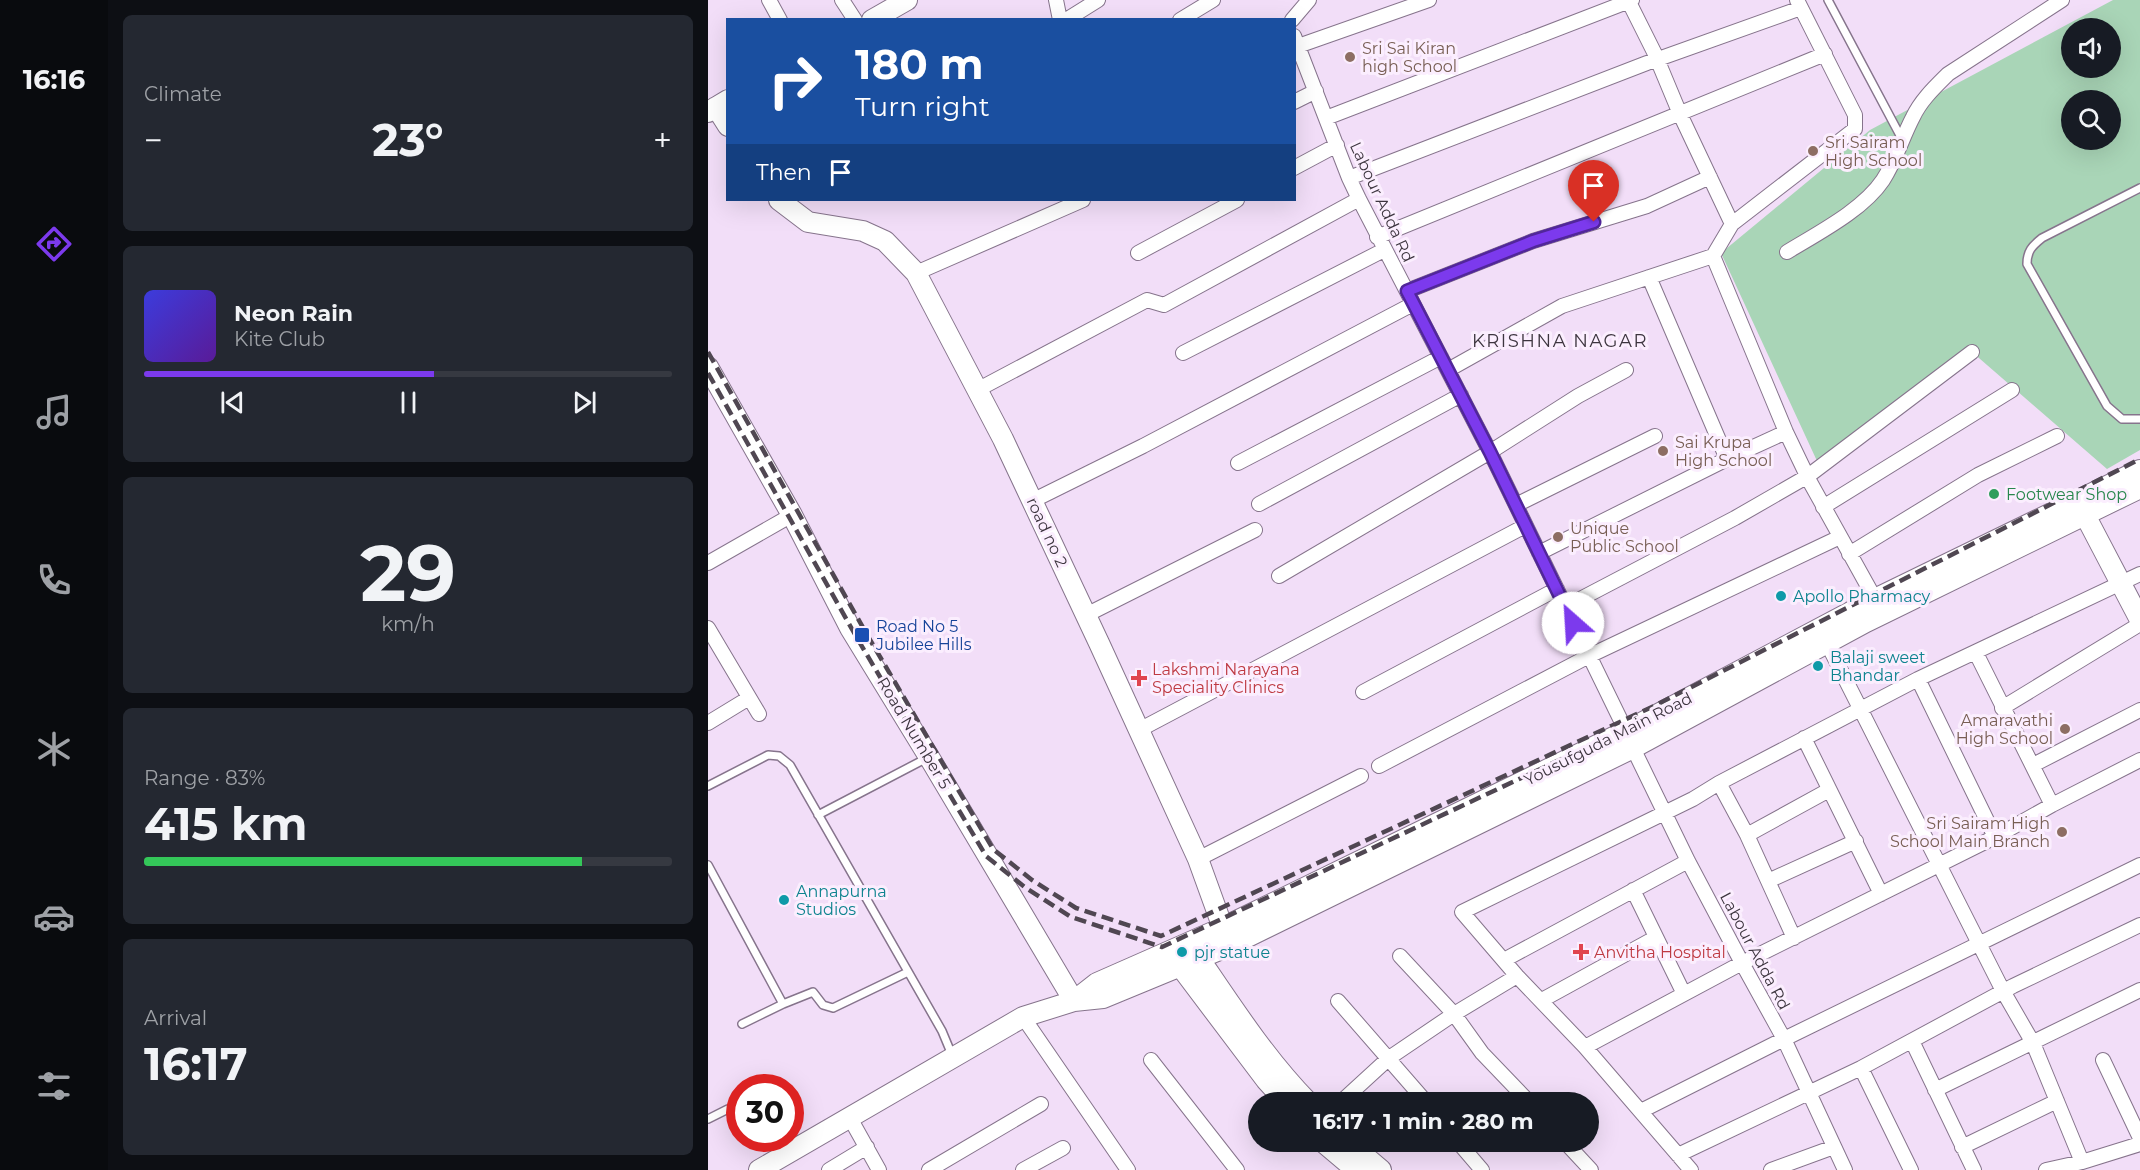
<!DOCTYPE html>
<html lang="en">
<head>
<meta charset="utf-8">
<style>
	:root { --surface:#171b24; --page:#242831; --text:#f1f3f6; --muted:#9ea1a6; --line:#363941; --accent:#7c3aed }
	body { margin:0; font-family:Montserrat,sans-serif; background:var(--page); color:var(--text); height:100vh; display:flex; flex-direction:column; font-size:22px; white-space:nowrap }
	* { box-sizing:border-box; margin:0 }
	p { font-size:20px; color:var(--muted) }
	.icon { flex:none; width:33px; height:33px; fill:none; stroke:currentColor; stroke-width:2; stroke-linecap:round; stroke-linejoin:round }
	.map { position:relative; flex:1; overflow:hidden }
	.details { display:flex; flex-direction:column; gap:15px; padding:15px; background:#0d0f14; width:600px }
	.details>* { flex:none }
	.top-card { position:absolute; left:18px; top:18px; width:570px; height:183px; border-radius:0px; box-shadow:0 6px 24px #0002; background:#1a4fa0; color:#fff; overflow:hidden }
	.buttons { position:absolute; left:1353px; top:18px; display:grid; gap:12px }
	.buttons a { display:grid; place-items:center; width:60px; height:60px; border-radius:50%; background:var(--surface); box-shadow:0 6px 24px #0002; font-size:30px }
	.speed { position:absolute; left:18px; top:1074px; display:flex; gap:12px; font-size:30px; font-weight:700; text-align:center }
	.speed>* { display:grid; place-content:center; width:78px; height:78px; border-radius:50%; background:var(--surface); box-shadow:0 6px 24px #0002; line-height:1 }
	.speed .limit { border:9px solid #d22; background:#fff; color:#111 }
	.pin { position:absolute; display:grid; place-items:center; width:51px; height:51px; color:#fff; margin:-62px -26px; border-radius:50% 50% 50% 0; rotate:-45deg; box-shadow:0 0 6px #0007 }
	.pin .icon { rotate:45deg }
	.me { position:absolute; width:66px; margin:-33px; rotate:334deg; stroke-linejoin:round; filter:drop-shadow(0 0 4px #0008) }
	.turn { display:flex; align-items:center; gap:21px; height:126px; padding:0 30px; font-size:27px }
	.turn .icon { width:78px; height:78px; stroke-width:2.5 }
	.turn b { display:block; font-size:42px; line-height:51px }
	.then { display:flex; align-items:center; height:57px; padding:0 30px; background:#0003; gap:12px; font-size:22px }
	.big { font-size:45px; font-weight:700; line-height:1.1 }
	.details .card { flex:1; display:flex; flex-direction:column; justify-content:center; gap:9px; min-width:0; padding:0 21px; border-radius:9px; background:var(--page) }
	.details .dial { align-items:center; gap:0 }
	.dial b { font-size:78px; line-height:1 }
	.song { display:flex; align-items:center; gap:18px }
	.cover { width:72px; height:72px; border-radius:9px; background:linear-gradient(135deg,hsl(240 70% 55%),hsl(270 70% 35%)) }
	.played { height:6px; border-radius:3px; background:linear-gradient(90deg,var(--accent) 55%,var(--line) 55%) }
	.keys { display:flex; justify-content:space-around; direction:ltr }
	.heat { display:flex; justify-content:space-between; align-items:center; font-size:33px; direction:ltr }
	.charge { height:9px; border-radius:4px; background:linear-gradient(90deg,#34c759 83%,var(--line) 0) }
	.trip { position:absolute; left:540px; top:1092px; width:351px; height:60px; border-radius:30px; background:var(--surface); box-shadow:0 6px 24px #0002; font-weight:700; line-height:60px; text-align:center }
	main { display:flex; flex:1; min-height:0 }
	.menu { display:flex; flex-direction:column; width:108px; justify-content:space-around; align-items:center; background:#090b0e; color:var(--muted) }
	.menu .icon { width:42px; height:42px }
	.menu .on { color:var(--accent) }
	.menu b { font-size:27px; color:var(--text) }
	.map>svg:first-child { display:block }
	.green { fill:#a9d5b7; fill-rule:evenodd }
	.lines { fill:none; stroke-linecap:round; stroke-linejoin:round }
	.lane-casing { stroke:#86748c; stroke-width:10 }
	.street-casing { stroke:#86748c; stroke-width:16 }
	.secondary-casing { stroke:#86748c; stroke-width:22 }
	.lane { stroke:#fff; stroke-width:7 }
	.street { stroke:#fff; stroke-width:14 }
	.secondary { stroke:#fff; stroke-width:20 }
	.rail { stroke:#504752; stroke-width:4.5; stroke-dasharray:12 6; stroke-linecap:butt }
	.route-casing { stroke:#51269a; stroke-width:15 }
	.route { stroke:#7c3aed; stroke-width:10 }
	.education-dot { fill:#8d6e63; stroke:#fbeefe; stroke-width:2 }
	.leisure-dot { fill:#2e9e5b; stroke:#fbeefe; stroke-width:2 }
	.culture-dot { fill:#0f9aa8; stroke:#fbeefe; stroke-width:2 }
	.transit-dot { fill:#1a4fb4; stroke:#fbeefe; stroke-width:2 }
	.health-dot { fill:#e0444e; stroke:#fbeefe; stroke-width:2 }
	.labels { text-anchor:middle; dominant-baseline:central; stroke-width:6; stroke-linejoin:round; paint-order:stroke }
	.education-label { font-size:16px; fill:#785e54; stroke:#fbeefe; text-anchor:start }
	.street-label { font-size:16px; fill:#3d353f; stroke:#fbeefe }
	.leisure-label { font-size:16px; fill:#27864d; stroke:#fbeefe; text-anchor:start }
	.culture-label { font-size:16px; fill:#0d838f; stroke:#fbeefe; text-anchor:start }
	.transit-label { font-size:16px; fill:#164399; stroke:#fbeefe; text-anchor:start }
	.health-label { font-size:16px; fill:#be3a42; stroke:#fbeefe; text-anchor:start }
	.neighbourhood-label { font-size:18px; letter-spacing:1.5px; fill:#3d353f; stroke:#fbeefe }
</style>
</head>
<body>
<main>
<nav class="menu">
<b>16:16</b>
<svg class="icon on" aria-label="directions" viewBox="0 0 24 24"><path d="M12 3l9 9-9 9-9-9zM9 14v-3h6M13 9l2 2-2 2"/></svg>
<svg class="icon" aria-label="music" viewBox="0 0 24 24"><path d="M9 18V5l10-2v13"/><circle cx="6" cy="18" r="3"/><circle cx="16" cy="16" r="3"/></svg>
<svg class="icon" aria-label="phone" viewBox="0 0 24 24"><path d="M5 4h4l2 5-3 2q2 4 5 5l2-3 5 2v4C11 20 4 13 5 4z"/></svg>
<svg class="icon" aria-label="climate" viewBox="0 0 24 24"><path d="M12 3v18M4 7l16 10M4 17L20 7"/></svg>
<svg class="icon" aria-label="car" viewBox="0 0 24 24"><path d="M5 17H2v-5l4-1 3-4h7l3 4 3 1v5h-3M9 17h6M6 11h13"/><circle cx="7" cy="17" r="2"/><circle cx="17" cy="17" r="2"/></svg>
<svg class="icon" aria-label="filters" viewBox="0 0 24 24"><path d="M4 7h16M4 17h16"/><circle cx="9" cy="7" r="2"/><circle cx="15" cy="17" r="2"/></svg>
</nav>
<section class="details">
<div class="card"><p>Climate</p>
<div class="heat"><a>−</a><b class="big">23°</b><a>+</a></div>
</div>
<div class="card">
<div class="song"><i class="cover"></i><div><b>Neon Rain</b><p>Kite Club</p></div></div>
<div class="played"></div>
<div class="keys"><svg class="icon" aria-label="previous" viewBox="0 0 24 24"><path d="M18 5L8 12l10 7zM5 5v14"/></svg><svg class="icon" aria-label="pause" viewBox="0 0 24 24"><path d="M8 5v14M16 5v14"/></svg><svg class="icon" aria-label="next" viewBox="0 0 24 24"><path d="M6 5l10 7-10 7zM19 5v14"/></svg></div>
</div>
<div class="card dial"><b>29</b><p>km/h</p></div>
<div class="card"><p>Range · 83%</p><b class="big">415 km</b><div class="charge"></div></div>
<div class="card"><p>Arrival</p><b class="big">16:17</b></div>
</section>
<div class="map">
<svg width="1432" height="1170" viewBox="0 0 1432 1170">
	<rect width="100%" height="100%" fill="#f2def8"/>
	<path class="green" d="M1405,0h27v450l-33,19 -135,-117 -155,109 -96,-208 149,-123zM1364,28h38v40h-38zM1364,100h38v40h-38z"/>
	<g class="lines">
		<defs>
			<path id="lane" d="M1120,0l75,141
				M1432,188l-98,50c-10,8 -15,13 -15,26l80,142 15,13h18
				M0,786l60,-31 11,1 11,9 152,266 10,24
				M110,815l109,-57
				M0,865l75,139 30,-12 10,13 10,3 75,-36
				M34,1024l41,-20
				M0,1119l20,-10"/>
			<path id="street" d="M61,0l11,20
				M134,0l13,20
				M348,0l4,20
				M920,0l27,54 25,60 52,110 -19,32 73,176 24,50 65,117
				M358,20l32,-20
				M472,20l33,-20
				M584,20l17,-20
				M586,36l55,142 10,21 131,253 136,279
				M590,46l131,-46
				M586,102l22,-11
				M618,118l306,-118
				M586,168l43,-23
				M641,178l298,-115 154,-55
				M1024,224l123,-95v-14l-58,-115
				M669,237l448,-183
				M1079,252c31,-19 76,-42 96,-72 13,-20 19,-42 30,-63 8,-17 22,-30 35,-43l114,-74
				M430,253l99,-53
				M208,273l167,-73
				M941,277l78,182
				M699,291l126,-50 114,-35 63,-29
				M475,353l201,-103
				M740,370l114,-64 151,-50
				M269,390l170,-90 17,5 195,-106
				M530,463l203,-106
				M324,501l111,-55 270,-142
				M551,504l202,-109
				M808,505l139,-69
				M1115,507l189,-117
				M831,553l188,-94 59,-27
				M1141,554l129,-79 79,-39
				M0,563l84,-48
				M571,576l211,-124 88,-56 48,-26
				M857,607l170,-89 73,-42 164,-124
				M378,615l169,-85
				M0,628l51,86
				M1119,643l176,348 30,52 49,119
				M1268,653l76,152
				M1210,679l77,158
				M655,692l194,-103
				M1294,708l138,-84
				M0,723l41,-25
				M431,730l386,-204
				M1096,738l77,156
				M925,748l55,113 54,102 42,76 61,131
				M1325,765l107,-55
				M671,766l210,-110 251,-119
				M1039,835l82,-45
				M490,859l163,-83
				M1060,881l88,-40
				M925,890l51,104
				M1086,938l-47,-103 -28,-52 199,-104 222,-105
				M692,956l54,58 28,39 47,49
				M796,960l184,-99
				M834,1000l113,-62
				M630,1001l88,101
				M315,1017l105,153
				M1204,1041l62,129
				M877,1047l157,-84 253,-126 57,-32 88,-45
				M443,1060l86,110
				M1395,1060l37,78
				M1153,1068l50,102
				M1227,1090l205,-100
				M633,1102l48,-44 65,-44 63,-38
				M933,1111l143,-72 356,-174
				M142,1118l29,52
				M750,1142l24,28
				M857,1142l26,28
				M1254,1147l95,-46
				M970,1155l183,-87 152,-82 127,-61
				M121,1170l38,-23
				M221,1170l112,-66
				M315,1170l40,-22
				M983,1170l-106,-123 -68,-71 -55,-64 231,-113 26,-16
				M1063,1170l63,-23
				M1338,1170l36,-8 58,-18"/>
			<path id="secondary" d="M164,20l35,-20
				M8,107l12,19
				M0,112l20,-12
				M71,200l29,22 55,9 22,10 31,32 87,166 96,204 99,216 29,80
				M0,367l84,148 58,113 79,129 145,244
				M1373,502l4,13 55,105
				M491,958c34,50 67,101 109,144
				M472,966l86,114 20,22
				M366,1001l23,-18 125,-55 230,-112 174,-85 249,-132 265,-129
				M615,1142l33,28
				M640,1142l33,28
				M51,1170l264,-153 51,-16 29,-3 126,-52 404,-198 233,-126 274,-134"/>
		</defs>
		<use href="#lane" class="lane-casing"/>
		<use href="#street" class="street-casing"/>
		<use href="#secondary" class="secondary-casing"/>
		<use href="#lane" class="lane"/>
		<use href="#street" class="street"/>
		<use href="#secondary" class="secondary"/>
		<path class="rail" d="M0,352l158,281 127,216 39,31 44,28 85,28 491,-229 488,-248
			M0,373l149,265 129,218 40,32 45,29 91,30 408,-192"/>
	</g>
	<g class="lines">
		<defs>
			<path id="route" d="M865,623l-83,-171 -83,-161 126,-50 61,-19"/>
		</defs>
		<use href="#route" class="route-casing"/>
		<use href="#route" class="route"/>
	</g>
	<g class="education-dot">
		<circle cx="642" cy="57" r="6"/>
		<circle cx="1105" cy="151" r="6"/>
		<circle cx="955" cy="451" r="6"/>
		<circle cx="850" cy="537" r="6"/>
		<circle cx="1357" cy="729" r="6"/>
		<circle cx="1354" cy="832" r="6"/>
	</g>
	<circle class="leisure-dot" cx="1286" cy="494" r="6"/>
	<g class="culture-dot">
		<circle cx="1073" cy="596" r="6"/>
		<circle cx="1110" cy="666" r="6"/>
		<circle cx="76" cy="900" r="6"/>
		<circle cx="474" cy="952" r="6"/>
	</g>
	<rect class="transit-dot" x="146" y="627" width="16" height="16" rx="3"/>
	<g class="health-dot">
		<path d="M428 669h6v6h6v6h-6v6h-6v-6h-6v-6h6z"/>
		<path d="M870 943h6v6h6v6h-6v6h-6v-6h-6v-6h6z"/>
	</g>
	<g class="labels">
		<g class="education-label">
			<text x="654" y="48">Sri Sai Kiran<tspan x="654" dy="18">high School</tspan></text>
			<text x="1117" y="142">Sri Sairam<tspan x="1117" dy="18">High School</tspan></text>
			<text x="967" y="442">Sai Krupa<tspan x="967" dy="18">High School</tspan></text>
			<text x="862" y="528">Unique<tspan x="862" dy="18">Public School</tspan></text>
			<text x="1345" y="720" text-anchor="end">Amaravathi<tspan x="1345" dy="18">High School</tspan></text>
			<text x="1342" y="823" text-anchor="end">Sri Sairam High<tspan x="1342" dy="18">School Main Branch</tspan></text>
		</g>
		<g class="street-label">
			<text transform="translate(674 202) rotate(65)">Labour Adda Rd</text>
			<text transform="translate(339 532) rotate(65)">road no 2</text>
			<text transform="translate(206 733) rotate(59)">Road Number 5</text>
			<text transform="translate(900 739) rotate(-27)">Yousufguda Main Road</text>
			<text transform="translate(1047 951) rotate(62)">Labour Adda Rd</text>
		</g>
		<g class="leisure-label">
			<text x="1298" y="494">Footwear Shop</text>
		</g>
		<g class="culture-label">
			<text x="1085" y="596">Apollo Pharmacy</text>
			<text x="1122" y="657">Balaji sweet<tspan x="1122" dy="18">Bhandar</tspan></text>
			<text x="88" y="891">Annapurna<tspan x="88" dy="18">Studios</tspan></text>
			<text x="486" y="952">pjr statue</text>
		</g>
		<g class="transit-label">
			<text x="168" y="626">Road No 5<tspan x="168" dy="18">Jubilee Hills</tspan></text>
		</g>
		<g class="health-label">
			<text x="444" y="669">Lakshmi Narayana<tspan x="444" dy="18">Speciality Clinics</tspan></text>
			<text x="886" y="952">Anvitha Hospital</text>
		</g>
		<g class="neighbourhood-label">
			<text x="852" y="341">KRISHNA NAGAR</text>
		</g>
	</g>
</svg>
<div class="buttons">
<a><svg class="icon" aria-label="sound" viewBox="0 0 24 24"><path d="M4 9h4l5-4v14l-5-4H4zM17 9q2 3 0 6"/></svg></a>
<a><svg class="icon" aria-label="search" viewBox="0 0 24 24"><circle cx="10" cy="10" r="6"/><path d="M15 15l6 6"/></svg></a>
</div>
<div class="speed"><div class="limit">30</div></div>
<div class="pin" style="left:886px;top:222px;background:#d93025"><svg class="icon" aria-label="arrive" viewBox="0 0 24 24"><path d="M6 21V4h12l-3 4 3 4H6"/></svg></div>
<svg class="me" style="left:865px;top:623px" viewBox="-20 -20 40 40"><circle r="19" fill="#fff"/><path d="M0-13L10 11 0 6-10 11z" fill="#7c3aed"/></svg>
<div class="trip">16:17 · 1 min · 280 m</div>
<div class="top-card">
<div class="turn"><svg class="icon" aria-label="right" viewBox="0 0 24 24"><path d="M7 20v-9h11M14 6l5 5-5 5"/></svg><div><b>180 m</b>Turn right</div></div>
<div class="then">Then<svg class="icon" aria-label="arrive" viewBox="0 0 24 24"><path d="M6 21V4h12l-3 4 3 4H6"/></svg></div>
</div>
</div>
</main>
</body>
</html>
